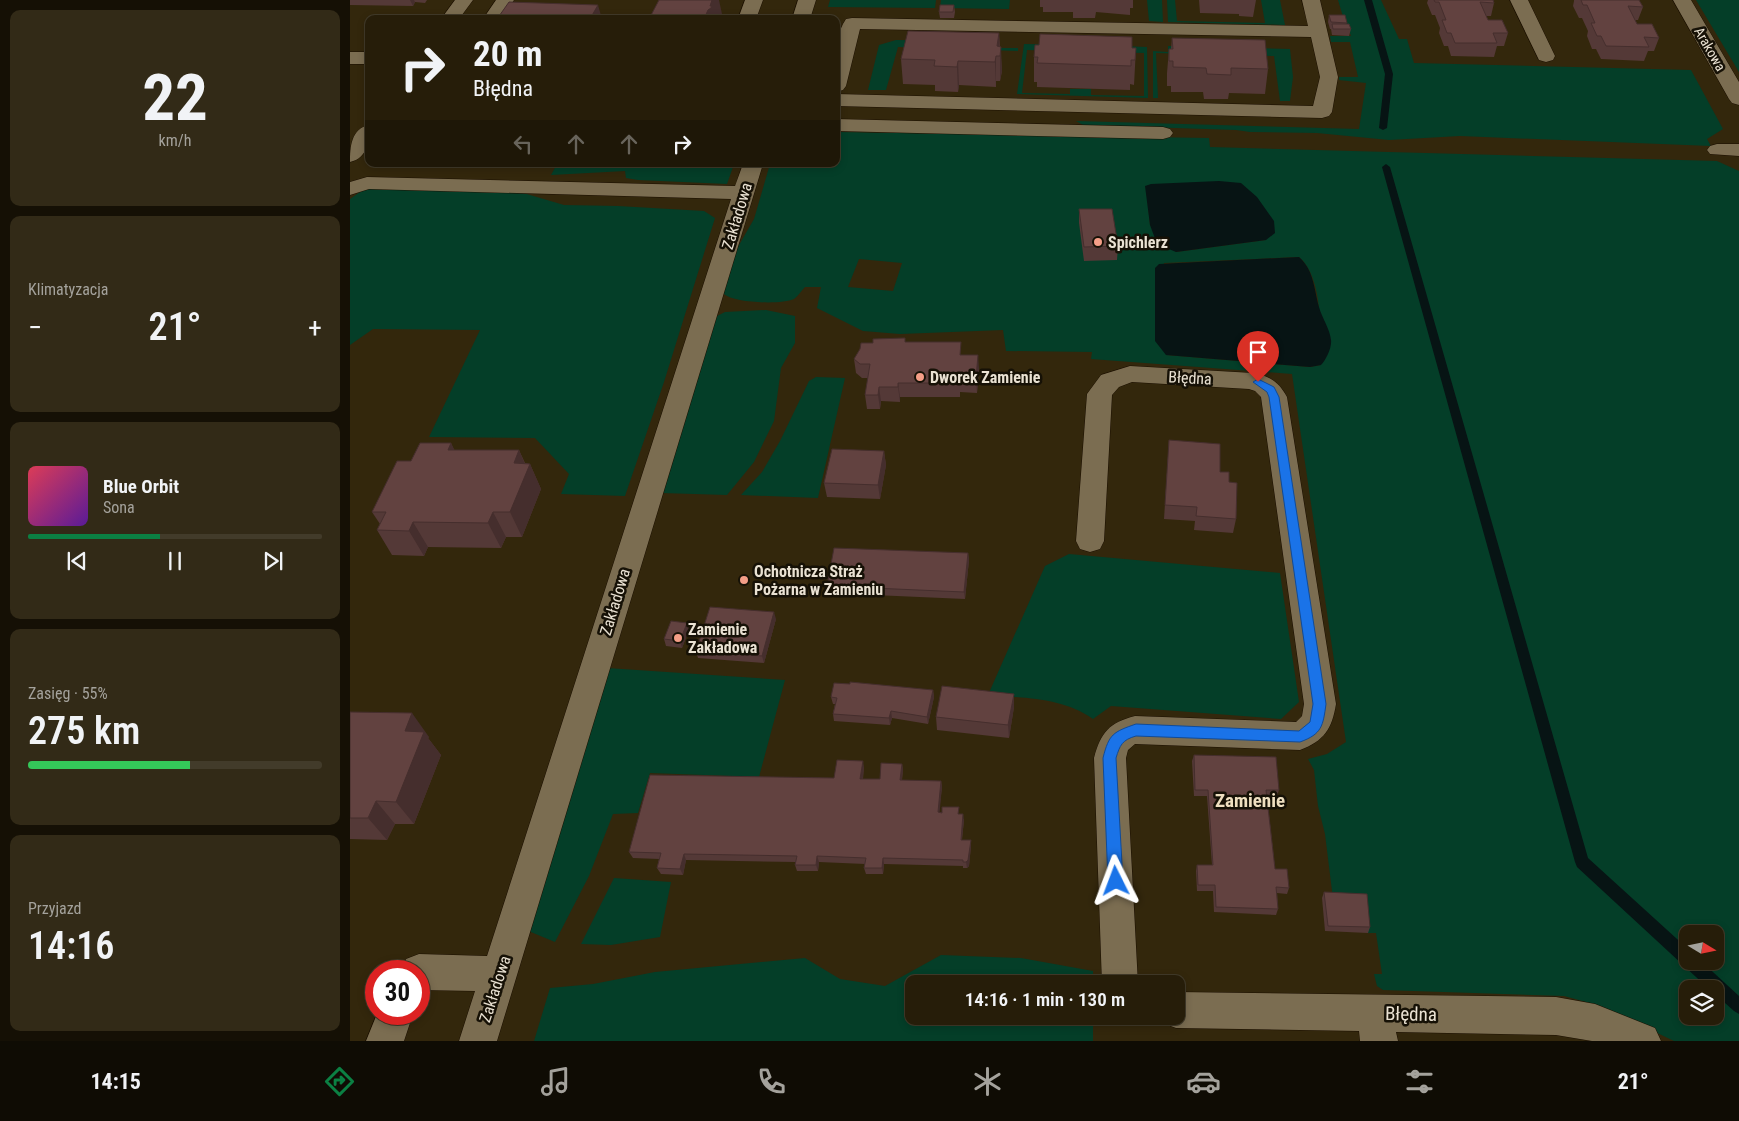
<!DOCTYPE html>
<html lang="pl">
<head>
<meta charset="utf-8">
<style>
	:root { --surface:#261d09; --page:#322a17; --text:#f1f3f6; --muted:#a4a29c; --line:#423b2a; --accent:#0b8043 }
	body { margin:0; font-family:"Roboto Condensed",sans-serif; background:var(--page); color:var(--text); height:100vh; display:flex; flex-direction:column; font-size:19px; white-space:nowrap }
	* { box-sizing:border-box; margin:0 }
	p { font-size:16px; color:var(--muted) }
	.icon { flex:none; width:28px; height:28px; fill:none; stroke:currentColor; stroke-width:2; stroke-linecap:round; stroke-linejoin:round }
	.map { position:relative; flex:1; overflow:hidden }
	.drawer { display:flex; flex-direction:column; gap:10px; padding:10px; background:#151005; width:350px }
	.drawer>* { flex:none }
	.hud { position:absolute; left:15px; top:15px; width:475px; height:152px; border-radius:10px; box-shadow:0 2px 8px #0003,0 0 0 1px var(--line); background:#261d09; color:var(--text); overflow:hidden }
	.needle { width:32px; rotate:100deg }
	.fabs { position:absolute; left:1329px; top:925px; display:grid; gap:10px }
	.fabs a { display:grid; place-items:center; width:45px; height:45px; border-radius:10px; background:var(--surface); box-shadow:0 2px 8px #0003,0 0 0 1px var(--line); font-size:25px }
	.speed { position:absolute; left:15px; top:960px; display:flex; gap:10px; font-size:25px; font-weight:700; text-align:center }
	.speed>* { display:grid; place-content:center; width:65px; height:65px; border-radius:50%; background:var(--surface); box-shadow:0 2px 8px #0003,0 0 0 1px var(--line); line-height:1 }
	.speed .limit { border:8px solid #d22; background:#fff; color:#111 }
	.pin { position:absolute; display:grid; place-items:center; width:42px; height:42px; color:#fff; margin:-51px -21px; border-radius:50% 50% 50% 0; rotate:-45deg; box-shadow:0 0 5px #0007 }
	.pin .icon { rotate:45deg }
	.me { position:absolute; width:55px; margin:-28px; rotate:357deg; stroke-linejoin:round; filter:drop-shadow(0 0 4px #0008) }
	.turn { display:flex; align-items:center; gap:18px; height:105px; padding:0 25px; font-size:22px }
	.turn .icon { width:65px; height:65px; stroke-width:2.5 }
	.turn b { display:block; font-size:35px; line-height:42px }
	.lanes { display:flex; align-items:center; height:48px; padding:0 25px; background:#0003; justify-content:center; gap:25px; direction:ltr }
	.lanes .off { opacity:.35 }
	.big { font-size:38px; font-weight:600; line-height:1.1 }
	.drawer .tile { flex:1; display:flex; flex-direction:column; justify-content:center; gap:8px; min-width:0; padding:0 18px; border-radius:10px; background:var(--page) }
	.drawer .dial { align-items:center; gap:0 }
	.dial b { font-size:65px; line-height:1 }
	.song { display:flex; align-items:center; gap:15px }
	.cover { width:60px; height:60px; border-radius:8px; background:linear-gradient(135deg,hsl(350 70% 55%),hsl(270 70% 35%)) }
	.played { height:5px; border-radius:2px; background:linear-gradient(90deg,var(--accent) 45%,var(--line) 45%) }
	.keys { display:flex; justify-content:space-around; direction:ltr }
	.heat { display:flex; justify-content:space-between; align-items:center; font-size:28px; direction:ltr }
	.charge { height:8px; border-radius:4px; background:linear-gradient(90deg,#34c759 55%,var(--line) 0) }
	.trip { position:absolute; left:555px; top:975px; width:280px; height:50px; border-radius:10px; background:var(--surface); box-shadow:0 2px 8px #0003,0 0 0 1px var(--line); font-weight:600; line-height:50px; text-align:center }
	.menu { display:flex; height:80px; justify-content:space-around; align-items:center; background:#0f0c04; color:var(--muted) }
	.menu .icon { width:35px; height:35px }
	.menu .on { color:var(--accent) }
	.menu b { font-size:22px; color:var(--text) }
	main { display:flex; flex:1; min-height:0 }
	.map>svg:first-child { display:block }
	.green { fill:#043e28; fill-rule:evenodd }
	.water { fill:#071414 }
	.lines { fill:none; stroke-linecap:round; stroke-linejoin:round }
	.stream { fill:#071414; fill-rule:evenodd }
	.minor-casing { stroke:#1b0f00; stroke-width:1 }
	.minor { fill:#7b6d51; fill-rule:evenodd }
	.wall { fill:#543937 }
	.shaded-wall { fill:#452e2d }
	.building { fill:#624240; stroke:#452e2d }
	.route { fill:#1a73e8; stroke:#114b97 }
	.poi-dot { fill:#f49e87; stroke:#161106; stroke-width:2 }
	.labels { text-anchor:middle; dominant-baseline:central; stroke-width:5; stroke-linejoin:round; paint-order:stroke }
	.far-street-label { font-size:14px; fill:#eae2d3; stroke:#161106 }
	.street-label { font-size:16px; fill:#eae2d3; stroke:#161106 }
	.poi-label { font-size:16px; font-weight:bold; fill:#eae2d3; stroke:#161106; text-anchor:start }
	.quarter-label { font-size:19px; font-weight:bold; fill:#efdfc0; stroke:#161106 }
	.near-street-label { font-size:19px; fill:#eae2d3; stroke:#161106 }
</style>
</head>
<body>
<main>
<section class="drawer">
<div class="tile dial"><b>22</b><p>km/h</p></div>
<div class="tile"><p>Klimatyzacja</p>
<div class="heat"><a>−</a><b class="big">21°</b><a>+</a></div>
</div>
<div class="tile">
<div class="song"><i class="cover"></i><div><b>Blue Orbit</b><p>Sona</p></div></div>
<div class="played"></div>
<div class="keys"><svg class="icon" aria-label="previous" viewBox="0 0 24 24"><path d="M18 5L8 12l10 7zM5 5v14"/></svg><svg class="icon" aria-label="pause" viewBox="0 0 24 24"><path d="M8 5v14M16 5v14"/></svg><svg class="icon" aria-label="next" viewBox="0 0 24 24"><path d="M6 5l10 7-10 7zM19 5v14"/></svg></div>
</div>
<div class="tile"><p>Zasięg · 55%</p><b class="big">275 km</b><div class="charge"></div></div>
<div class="tile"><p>Przyjazd</p><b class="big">14:16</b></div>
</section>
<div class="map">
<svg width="1389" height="1041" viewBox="0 0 1389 1041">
	<rect width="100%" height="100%" fill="#33270c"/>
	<path class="green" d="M480,0h106l-1,8 -107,-1z
		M591,0h69l-1,9 -69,-1z
		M797,0h15l1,22 -14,-1z
		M817,0h8l2,21 88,2 -4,-23h19l5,25 -117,-3z
		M988,0h43l18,39h8l7,24 277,7 32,59 -16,10 4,7 -251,-10 -71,4 -72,-7 -67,-1 -14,-2 -153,-5 -7,-4 283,8 7,-46 -27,-3v-3h19l-8,-35h-19l-1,-6h21l-2,-6h-2z
		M1346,0h43v72z
		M546,40l103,1 -1,7h20v3l-120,-4 -12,43h-18l11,-45z
		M674,44l63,1 -1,7 -59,-2 -5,43 48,1v-5h21v6l53,1v-43l-49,-1v-7l52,2 1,51 -131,-4z
		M818,46l122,3 3,28 -3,24h-10l-6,-45 -118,-3 2,45h-5v-47l15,1z
		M486,132l373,6 1,9 507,14 22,10v870h-65l-73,-35 -37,-10 -181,-6 -6,-4 -3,-12h8l-6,-41h-8l-4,-33 -31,-1 -8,-65 -7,-28 -4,-36 -6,-11 19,-5 19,-12 -54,-368 -201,-15 1,-7 -86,-1 -3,-21 -103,4 -37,-3 -46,-23 4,-21h-16c-4,4 -7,9 -11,12 -13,6 -60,4 -70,-5l-1,-4 12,-38 19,-33 16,-55h66zM796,186l120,54 -90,12 -26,-27zM949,257c25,21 21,78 22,108l-11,2 -144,-12 -2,-92zM509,259l43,4 -9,28 -45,-4zM1338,934h27v27h-27zM1338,989h27v27h-27z
		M207,164h177l-7,20 -89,-4 -12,-2 -1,-7 -74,4z
		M17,187l146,3 51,15 54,1 86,5 11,7 -51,164 -39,114 -64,-2 8,-20 -34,-36 -106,-1 51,-107 -107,-1 -23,16v-146z
		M416,310l29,6v27l-14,25 -7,53 -20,41 -27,33 -66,-2 54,-176 10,-5z
		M466,377l29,1 -27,120 -77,-3 21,-23 18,-31 29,-60z
		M719,554l211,19 19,129 -18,17 -170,-13 -18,13c-31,-22 -69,-21 -105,-24l57,-129z
		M257,668l178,12 -26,97 -109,-4 -12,40 -25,1 -24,62 -34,66 -29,-12z
		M264,878l57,4 -11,55 -49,8 -30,-1z
		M591,955l80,3 72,13v13h-179v32h179v25h-559l16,-53 43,-4 62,-12 150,-14 35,21 45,7z"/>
	<path class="water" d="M869,181l22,2 16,14 17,24 1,12 -9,7 -90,12 -19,-8 -7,-19 -5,-39 6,-2z
		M949,257c15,13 15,32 20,50 3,11 11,22 12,33 1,8 -5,20 -10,25l-11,2 -144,-12 -11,-14v-73l4,-4z"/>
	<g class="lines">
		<path class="stream" d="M1014,0h8l21,74 -6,54 -4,2 -4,-2 6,-54z
			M1036,164l4,3 198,691 100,91v12h13l38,35v18l-5,-3 -19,-17v-5h-6l-132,-122 -2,-5 -193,-695z"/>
		<defs>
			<path id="minor" d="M105,0h18l-14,19h-18z
				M146,0h18l-13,19h-18z
				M395,0h18l-7,19h-18z
				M448,0h18l-6,19h-18z
				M952,0h18l18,77 -6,35 -3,4 -7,2 -486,-12v-12l477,12 7,-29 -9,-40 -451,-8 -14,57 -3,4 -7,2c0,-23 -4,-53 10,-73l6,-1 456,8z
				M1160,0h18l27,56 -2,4 -7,2 -7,-2z
				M1323,0h18l48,82v23l-7,-2 -3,-4z
				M0,52h19v12h-19z
				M486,119l327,8 7,2 3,4 -3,4 -7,2 -327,-8z
				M19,125c0,16 -1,33 -19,37 0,-15 1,-33 19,-37z
				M1367,144h22v12l-29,-2 -3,-4 3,-4z
				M393,164h20l-266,877h-38l16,-50 -56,-1v-19h-18l5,-12 13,-5 68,2 244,-757 -362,-10 -19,6v-13l17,-5 368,9z
				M780,366l123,7c17,3 26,9 34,24l49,307c-4,25 -12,37 -36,46l-165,-6 -7,6 -2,8 12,226h-36l-8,-226c7,-26 15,-35 41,-42l161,6 6,-6 2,-12 -43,-307 -6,-6 -6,-2 -117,-7 -13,5 -7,8 -8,146 -4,8 -10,3 -10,-3 -4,-8 11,-147 14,-19z
				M826,992l380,5 39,7 60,24 6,13h-69l-36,-6 -160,-3 2,9h-38l-1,-10 -183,-3 -13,-5 -3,-7h16z
				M27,1014h36l-9,27h-38z"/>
		</defs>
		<use href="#minor" class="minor-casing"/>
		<use href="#minor" class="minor"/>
	</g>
	<path class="wall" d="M0,0h77l-2,3 -10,-1 -2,4 -63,-1z
		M690,0h93v8h-3v7l-34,-3 -1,6h-22v-6h-30v-5h-3z
		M849,0h57l-3,17 -14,-1v-2l-39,-1z
		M1078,0h65l1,3 -3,13h-5l2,4 20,13 -4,13h-7l-3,11 -43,-1 -3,-10h-4l-5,-13 1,-5 -5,-13h-3l-5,-12z
		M1224,0h65l4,7 -5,13h-3l2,4 22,14 -5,13h-6l-4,10 -43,-2 -5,-10h-4l-5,-13 1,-5 -6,-13h-3l-6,-12 1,-5z
		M604,5l1,7 -1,6h-14l-1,-6z
		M979,15l18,8 -1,1 5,5 -2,7 -17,-1 -1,-6h-1l-2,-7z
		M649,33l3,38 -2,10h-4v6l-37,-2 -1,7 -23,-1v-6l-32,-1 -2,-25z
		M822,38l96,31 -3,25 -36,-1 -1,6h-24l-1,-7h-32v-6h-4v-13l2,-24h2z
		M689,45l97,3 -2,37 -4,-1v6l-93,-3v-5h-3v-25z
		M729,209l39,37 -1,14 -33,1 -5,-38z
		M555,342l57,13 17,14 -2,24 -17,-1v5h-60v5l-19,-1 -1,8h-13l-2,-14 3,-17h-6l-6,-5 -2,-14z
		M819,440l51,32 9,10 7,37 -3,14 -39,-3 1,-9 -31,-2z
		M101,443l3,7h65l6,13 5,1 11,25 -19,48h-16l-5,11 -73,-1 -4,9 -32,-1 -15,-25 3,-6 -8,-12 39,-51z
		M534,451l2,14 -6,34 -53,-2 -3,-14z
		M618,553l1,7 -4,39 -137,-6 -1,-7z
		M426,619l-12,44 -66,-5 -2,-7z
		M337,623l2,7 -7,18 -16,-2 -2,-7z
		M500,684l83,6 1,7 -6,27 -36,-6 -2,7 -56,-4 -1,-7 2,-10h-2l-2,-7z
		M664,694v13l-5,31 -72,-8 -1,-13z
		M0,712l79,25 -1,1 13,17 -27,69h-19l-8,16 -37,-1z
		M844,755l85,35 -2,6h-10l8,73 14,19 -2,6 -10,-1 1,16 -2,6 -62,-3 -1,-21h-16l-1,-20 1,-6h15l-5,-69h-13l-2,-35z
		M552,764l1,6 -1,10 39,1 1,6 -3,25 20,2 5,6 -2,20h9v6l-2,20 -2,2h-4v-2l-79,-2 -1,10h-17l-2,-6 1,-4 -46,-2 -1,9h-21l-2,-6 1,-3 -110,-2 -3,15 -22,-1 -4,-6 2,-9 -26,-1 -4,-6 235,-85 -1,12h17z
		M974,892l46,35 -2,6 -43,-2 -3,-33z"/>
	<path class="shaded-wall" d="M60,0h4l1,2 -2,4z
		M362,0h7l3,14 -2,5h-16z
		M248,5l4,14h-12z
		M649,33l1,21 1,-7 1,24 -2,10v-25l-3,-10z
		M646,56v31l-1,-25z
		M608,61l1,24 -1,7 -1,-25z
		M628,355l1,14 -2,24 -1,-15z
		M548,383l2,14v5l-2,-15z
		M529,387l2,14 -1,8 -2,-14z
		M101,443l13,26 -16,-19z
		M169,450l8,19 3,-5 11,25 -19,48 -12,-25 4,-49z
		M534,451l2,14 -6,34 -2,-14z
		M143,512l13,25 -5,11 -13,-25z
		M63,522l15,25 -4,9 -15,-25z
		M618,553l1,7 -4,39 -1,-7z
		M424,612l2,7 -12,44 -2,-7z
		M337,623l2,7 -7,18 -2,-7z
		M583,690l1,7 -6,27 -1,-7z
		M664,694v13l-5,31 -1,-13z
		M541,711l1,7 -2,7 -1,-7z
		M62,713l17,24 -1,1 13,17 -27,69 -18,-22 9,-71z
		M513,761l1,6 -2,18 -2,-6z
		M552,764l1,6 -2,16 -1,-6z
		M591,781l1,6 -3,32 -1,-7z
		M26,801l19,23 -8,16 -19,-22z
		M613,814l1,6 -3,26v-6z
		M621,840v6l-2,20 -2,2 -1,-6z
		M334,854l2,6 -3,15 -3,-6z
		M467,856l2,6 -1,9 -2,-6z
		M533,858l1,6 -1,10 -1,-6z"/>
	<path class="building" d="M309,0h53l-2,6h2l-1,2 -3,2 -4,9h-55z
		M1084,0h59l1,3 -14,-1 8,18h14l6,13h-15l4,10h-42l-4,-10h-4l-5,-13h4l-7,-18h-4z
		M1231,0h58l4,7 -15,-1 9,18h15l7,14 -15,-1 5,10 -43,-1 -5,-10h-4l-6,-13h4l-8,-18h-4z
		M159,2l89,3 -8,14h-93z
		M590,5h14l-1,7h-14z
		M979,15h16l2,8 -16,-1z
		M982,24h17l2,5h-18z
		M558,31l91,2 -2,13 4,1 -1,9h-4l-1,6 -37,-1 -1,6 -23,-1 1,-6 -34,-1z
		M690,34l92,3v11h4l-1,12h-4v6l-94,-3 1,-6h-4l1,-12h4z
		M822,38l93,2 3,29 -37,-1v7l-24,-1 -1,-6 -33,-1v-6h-4v-12h4z
		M729,209h33l6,37 -34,1z
		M555,338v4h56l-1,13h18l-2,23h-17v5h-61v4h-19l-1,8h-13l5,-31h-10l-6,-5 6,-10 1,-6h12v-4z
		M819,440l51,4v28h9v10l8,1 -1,36 -40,-3 1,-9 -32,-2z
		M70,443h31l-3,7h71l-5,13 16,1 -20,48h-17l-5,11 -75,-1 -4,9 -32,-1 9,-18h-14l25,-51h14z
		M482,449l52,2 -6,34 -54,-2z
		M484,548l134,5 -4,39 -137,-6z
		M360,607l64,5 -12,44 -66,-5z
		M321,621l16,2 -7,18 -16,-2z
		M500,682l83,8 -6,27 -36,-6 -2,7 -56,-4 4,-16 -6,-1 3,-14 16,1z
		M592,686l72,8 -6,31 -72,-8z
		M0,712l62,1 -7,18 19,1 -28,70 -20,-1 -8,17h-18z
		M844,755l82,2 3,33h-13l9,79h12l2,19 -13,-1 2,22 -62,-2 -1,-22h-17l-1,-20h16l-5,-75h-13z
		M487,760l26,1 -3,18h20l1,-16 21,1 -2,16 41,1 -3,31 4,1v-6h17l-1,7h5l-2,26h10l-3,20 -2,2h-3v-2l-80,-2 -1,10h-18l2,-10 -49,-2 -1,9h-21l2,-9 -113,-2 -4,15 -23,-1 4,-15 -32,-1 21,-77 184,3z
		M974,892l43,2 3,33 -42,-1z"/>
	<path class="route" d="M908,379l16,8 5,10 47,307c-3,22 -4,30 -26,38l-164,-6c-14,4 -16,9 -20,22l7,123 -2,5 -5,2 -6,-2 -2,-5 -5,-123c6,-24 10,-26 33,-34l163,7 11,-9 3,-18 -44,-307 -2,-5 -14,-10z"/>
	<g class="poi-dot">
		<circle cx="748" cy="242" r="5"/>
		<circle cx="570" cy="377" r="5"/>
		<circle cx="394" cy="580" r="5"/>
		<circle cx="328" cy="638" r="5"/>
	</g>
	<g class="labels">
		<g class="far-street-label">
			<text transform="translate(1360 49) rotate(60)">Arakowa</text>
		</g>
		<g class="street-label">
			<text transform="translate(387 216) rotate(-73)">Zakładowa</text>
			<text transform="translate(840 378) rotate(3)">Błędna</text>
			<text transform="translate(265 602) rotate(-73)">Zakładowa</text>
			<text transform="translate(145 989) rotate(-72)">Zakładowa</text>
		</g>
		<g class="poi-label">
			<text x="758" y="242">Spichlerz</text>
			<text x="580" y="377">Dworek Zamienie</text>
			<text x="404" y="571">Ochotnicza Straż<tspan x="404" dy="18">Pożarna w Zamieniu</tspan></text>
			<text x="338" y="629">Zamienie<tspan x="338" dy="18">Zakładowa</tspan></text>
		</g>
		<g class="quarter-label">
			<text x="900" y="800">Zamienie</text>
		</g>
		<g class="near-street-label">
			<text transform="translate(1061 1014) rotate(1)">Błędna</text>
		</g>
	</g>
</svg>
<div class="fabs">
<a><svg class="needle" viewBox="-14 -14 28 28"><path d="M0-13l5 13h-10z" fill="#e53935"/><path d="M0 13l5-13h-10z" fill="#a4a29c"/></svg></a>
<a><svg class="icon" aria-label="layers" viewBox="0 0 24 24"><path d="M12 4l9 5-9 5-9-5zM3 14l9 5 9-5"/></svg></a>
</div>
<div class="speed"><div class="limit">30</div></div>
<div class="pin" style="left:908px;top:382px;background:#d93025"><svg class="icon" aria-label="arrive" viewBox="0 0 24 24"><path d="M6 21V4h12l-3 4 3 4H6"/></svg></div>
<svg class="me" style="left:766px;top:881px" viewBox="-20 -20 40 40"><path d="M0-17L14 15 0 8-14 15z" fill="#1a73e8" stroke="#fff" stroke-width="4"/></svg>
<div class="trip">14:16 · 1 min · 130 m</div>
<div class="hud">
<div class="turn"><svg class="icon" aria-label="right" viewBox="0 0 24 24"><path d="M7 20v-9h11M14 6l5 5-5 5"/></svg><div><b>20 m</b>Błędna</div></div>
<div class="lanes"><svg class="icon off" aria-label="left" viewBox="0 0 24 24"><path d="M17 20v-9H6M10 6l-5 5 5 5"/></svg><svg class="icon off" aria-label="ahead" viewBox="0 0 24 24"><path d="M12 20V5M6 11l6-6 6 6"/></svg><svg class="icon off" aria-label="ahead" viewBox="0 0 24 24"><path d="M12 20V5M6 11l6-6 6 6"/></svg><svg class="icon" aria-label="right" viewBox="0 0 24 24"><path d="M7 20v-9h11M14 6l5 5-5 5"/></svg></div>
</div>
</div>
</main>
<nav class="menu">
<b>14:15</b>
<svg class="icon on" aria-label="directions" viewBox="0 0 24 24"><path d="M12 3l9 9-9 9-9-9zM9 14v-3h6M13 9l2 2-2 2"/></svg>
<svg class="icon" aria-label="music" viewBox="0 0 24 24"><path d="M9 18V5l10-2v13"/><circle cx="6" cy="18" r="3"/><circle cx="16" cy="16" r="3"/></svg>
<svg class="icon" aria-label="phone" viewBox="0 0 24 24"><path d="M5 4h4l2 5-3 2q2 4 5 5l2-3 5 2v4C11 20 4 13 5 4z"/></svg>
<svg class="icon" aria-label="climate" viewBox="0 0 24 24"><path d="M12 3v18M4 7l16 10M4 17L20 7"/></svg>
<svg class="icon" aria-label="car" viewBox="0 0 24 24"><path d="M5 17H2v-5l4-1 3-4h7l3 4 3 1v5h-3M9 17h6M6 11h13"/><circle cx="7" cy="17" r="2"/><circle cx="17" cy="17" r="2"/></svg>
<svg class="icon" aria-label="filters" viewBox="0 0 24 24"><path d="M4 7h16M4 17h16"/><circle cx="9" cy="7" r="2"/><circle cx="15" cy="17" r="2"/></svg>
<b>21°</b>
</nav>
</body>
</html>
